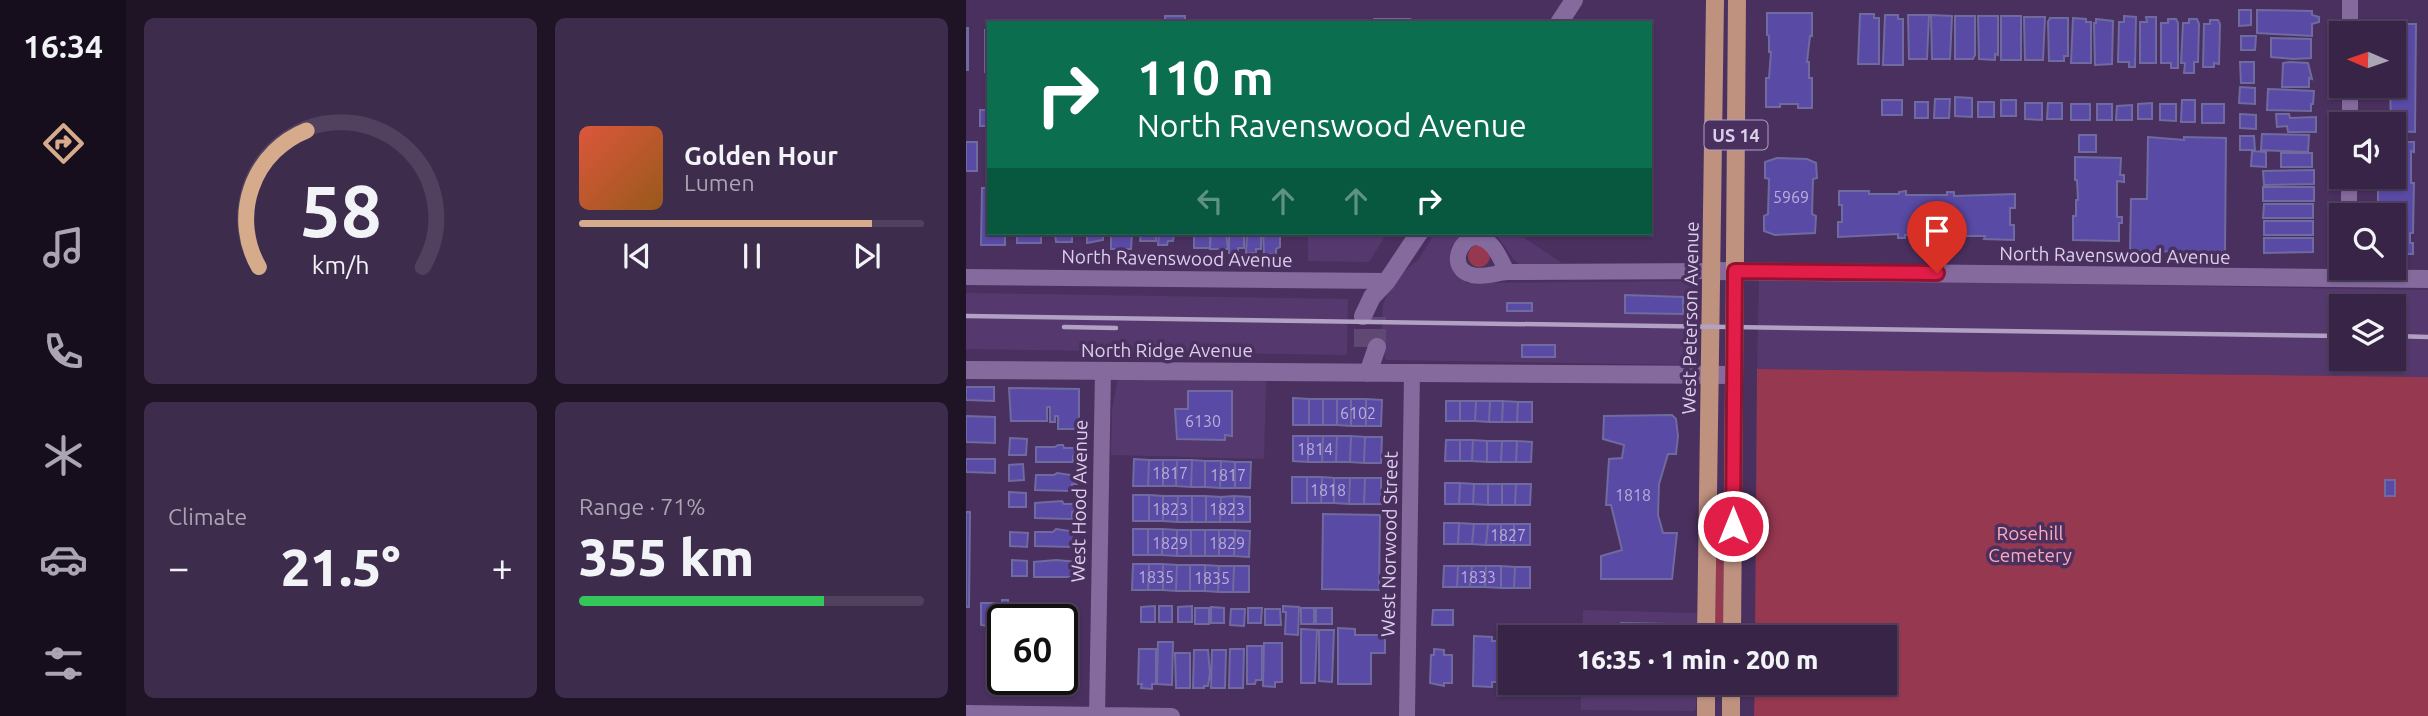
<!DOCTYPE html>
<html lang="en">
<head>
<meta charset="utf-8">
<style>
	:root { --surface:#372446; --page:#3e2c4d; --text:#f1f3f6; --muted:#aaa4b3; --line:#51415f; --accent:#d6ab8b }
	body { margin:0; font-family:Ubuntu,sans-serif; background:var(--page); color:var(--text); height:100vh; display:flex; flex-direction:column; font-size:26px; white-space:nowrap }
	* { box-sizing:border-box; margin:0 }
	p { font-size:23px; color:var(--muted) }
	.icon { flex:none; width:38px; height:38px; fill:none; stroke:currentColor; stroke-width:2; stroke-linecap:round; stroke-linejoin:round }
	.map { position:relative; flex:1; overflow:hidden }
	.panel { display:flex; flex-direction:column; gap:18px; padding:18px; background:#1e1426; width:840px }
	.panel>* { flex:none }
	.top-card { position:absolute; left:21px; top:21px; width:665px; height:214px; border-radius:0px; box-shadow:0 2px 5px #0004,0 0 0 2px var(--line); background:#0b6e4f; color:#fff; overflow:hidden }
	.needle { width:46px; rotate:272deg }
	.controls { position:absolute; left:1363px; top:21px; display:grid; gap:14px }
	.controls a { display:grid; place-items:center; width:77px; height:77px; border-radius:0px; background:var(--surface); box-shadow:0 2px 5px #0004,0 0 0 2px var(--line); font-size:35px }
	.speed { position:absolute; left:21px; top:604px; display:flex; gap:14px; font-size:35px; font-weight:700; text-align:center }
	.speed>* { display:grid; place-content:center; width:91px; height:91px; border-radius:50%; background:var(--surface); box-shadow:0 2px 5px #0004,0 0 0 2px var(--line); line-height:1 }
	.speed .limit { border:4px solid #111; border-radius:10px; background:#fff; color:#111 }
	.pin { position:absolute; display:grid; place-items:center; width:60px; height:60px; color:#fff; margin:-72px -30px; border-radius:50% 50% 50% 0; rotate:-45deg; box-shadow:0 0 7px #0007 }
	.pin .icon { rotate:45deg }
	.me { position:absolute; width:77px; margin:-38px; rotate:0deg; stroke-linejoin:round; filter:drop-shadow(0 0 5px #0008) }
	.turn { display:flex; align-items:center; gap:24px; height:147px; padding:0 35px; font-size:32px }
	.turn .icon { width:91px; height:91px; stroke-width:2.5 }
	.turn b { display:block; font-size:49px; line-height:60px }
	.lanes { display:flex; align-items:center; height:66px; padding:0 35px; background:#0003; justify-content:center; gap:35px; direction:ltr }
	.lanes .off { opacity:.35 }
	.big { font-size:52px; font-weight:800; line-height:1.1 }
	.panel .card { flex:1; display:flex; flex-direction:column; justify-content:center; gap:10px; min-width:0; padding:0 24px; border-radius:10px; background:var(--page) }
	.panel .dial { align-items:center; gap:0 }
	.dial svg { height:182px; overflow:visible; fill:none; stroke:var(--line); stroke-width:7; stroke-linecap:round; text-anchor:middle }
	.dial text { fill:var(--text); stroke:none }
	.song { display:flex; align-items:center; gap:21px }
	.cover { width:84px; height:84px; border-radius:10px; background:linear-gradient(135deg,hsl(10 70% 55%),hsl(30 70% 35%)) }
	.played { height:7px; border-radius:4px; background:linear-gradient(90deg,var(--accent) 85%,var(--line) 85%) }
	.keys { display:flex; justify-content:space-around; direction:ltr }
	.heat { display:flex; justify-content:space-between; align-items:center; font-size:38px; direction:ltr }
	.charge { height:10px; border-radius:5px; background:linear-gradient(90deg,#34c759 71%,var(--line) 0) }
	.panel .tiles { flex:1; display:grid; gap:18px; grid-template-columns:repeat(2,1fr) }
	.trip { position:absolute; left:532px; top:625px; width:399px; height:70px; border-radius:0px; background:var(--surface); box-shadow:0 2px 5px #0004,0 0 0 2px var(--line); font-weight:800; line-height:70px; text-align:center }
	main { display:flex; flex:1; min-height:0 }
	.menu { display:flex; flex-direction:column; width:126px; justify-content:space-around; align-items:center; background:#160e1c; color:var(--muted) }
	.menu .icon { width:49px; height:49px }
	.menu .selected { color:var(--accent) }
	.menu b { font-size:32px; color:var(--text) }
	.map>svg:first-child { display:block }
	.built { fill:#55396e; fill-rule:evenodd }
	.green { fill:#963850 }
	.building { fill:#594aa5; stroke:#6f6a9f; stroke-width:2 }
	.lines { fill:none; stroke-linecap:round; stroke-linejoin:round }
	.secondary-tunnel { stroke:#5f4873; stroke-width:18; stroke-dasharray:18 9; stroke-linecap:butt }
	.minor { stroke:#846a9d; stroke-width:16 }
	.tertiary { stroke:#846a9d; stroke-width:18 }
	.secondary { stroke:#846a9d; stroke-width:18 }
	.primary { stroke:#bf917f; stroke-width:18 }
	.rail { stroke:#b1a1c2; stroke-width:4.5 }
	.route-casing { stroke:#92132f; stroke-width:18 }
	.route { stroke:#e11d48; stroke-width:12 }
	.labels { text-anchor:middle; dominant-baseline:central; stroke-width:7; stroke-linejoin:round; paint-order:stroke }
	.number-label { font-size:16px; fill:#bbaeda }
	.shield { fill:#49305e; stroke:#b09fc1; stroke-width:2 }
	.shield-label { font-size:18px; font-weight:bold; fill:#dccfeb }
	.street-label { font-size:19px; fill:#dccfeb; stroke:#49305e }
	.park-label { font-size:19px; fill:#fea9b9; stroke:#49305e }
</style>
</head>
<body>
<main>
<nav class="menu">
<b>16:34</b>
<svg class="icon selected" aria-label="directions" viewBox="0 0 24 24"><path d="M12 3l9 9-9 9-9-9zM9 14v-3h6M13 9l2 2-2 2"/></svg>
<svg class="icon" aria-label="music" viewBox="0 0 24 24"><path d="M9 18V5l10-2v13"/><circle cx="6" cy="18" r="3"/><circle cx="16" cy="16" r="3"/></svg>
<svg class="icon" aria-label="phone" viewBox="0 0 24 24"><path d="M5 4h4l2 5-3 2q2 4 5 5l2-3 5 2v4C11 20 4 13 5 4z"/></svg>
<svg class="icon" aria-label="climate" viewBox="0 0 24 24"><path d="M12 3v18M4 7l16 10M4 17L20 7"/></svg>
<svg class="icon" aria-label="car" viewBox="0 0 24 24"><path d="M5 17H2v-5l4-1 3-4h7l3 4 3 1v5h-3M9 17h6M6 11h13"/><circle cx="7" cy="17" r="2"/><circle cx="17" cy="17" r="2"/></svg>
<svg class="icon" aria-label="filters" viewBox="0 0 24 24"><path d="M4 7h16M4 17h16"/><circle cx="9" cy="7" r="2"/><circle cx="15" cy="17" r="2"/></svg>
</nav>
<section class="panel">
<div class="tiles">
<div class="card dial"><svg viewBox="0 0 100 80">
<path d="M14 69A42 42 0 1 1 86 69"/>
<path d="M14 69A42 42 0 0 1 35 9" stroke="#d6ab8b"/>
<text x="50" y="56" font-size="32" font-weight="700">58</text>
<text x="50" y="72" font-size="11">km/h</text>
</svg></div>
<div class="card">
<div class="song"><i class="cover"></i><div><b>Golden Hour</b><p>Lumen</p></div></div>
<div class="played"></div>
<div class="keys"><svg class="icon" aria-label="previous" viewBox="0 0 24 24"><path d="M18 5L8 12l10 7zM5 5v14"/></svg><svg class="icon" aria-label="pause" viewBox="0 0 24 24"><path d="M8 5v14M16 5v14"/></svg><svg class="icon" aria-label="next" viewBox="0 0 24 24"><path d="M6 5l10 7-10 7zM19 5v14"/></svg></div>
</div>
<div class="card"><p>Climate</p>
<div class="heat"><a>−</a><b class="big">21.5°</b><a>+</a></div>
</div>
<div class="card"><p>Range · 71%</p><b class="big">355 km</b><div class="charge"></div></div>
</div>
</section>
<div class="map">
<svg width="1462" height="716" viewBox="0 0 1462 716">
	<rect width="100%" height="100%" fill="#49305e"/>
	<path class="built" d="M342,233h79l-18,29 -61,-1z
		M469,233h27l-11,14 -1,16 4,9 13,11 231,-2 -2,80 -8,4 -302,-5 -5,-15 2,-40 4,-10 13,-20 18,-15z
		M529,233h22l45,30 -43,1 -5,-4z
		M793,279l669,11v87l-671,-8zM1376,306h52v53h-52z
		M0,293l382,6 -1,56 -381,-6z
		M156,378l144,3 -2,78 -153,-4 1,-45 5,-29z
		M617,610l115,3v24h-116z
		M615,683h116l-1,26 -3,2 -112,-1z"/>
	<path class="green" d="M502 256a11 11 0 1 1 22 0a11 11 0 1 1-22 0Z
		M791,369l671,8v339h-674l1,-33 130,-1v-45h-130z
		M750,522h7v115h-8z"/>
	<path class="building" d="M1273,10h12v15l-12,1z
		M1291,10l55,1v4l7,2v5l-7,2v12l-55,-3z
		M801,13h45v23h-2l-3,26h2v16h3v30h-14v-4h-18v3h-14v-29h3l2,-26h-2v-16l-2,-1z
		M894,14h14v4h5v46h-21z
		M919,15h13v4h5v46h-20z
		M942,15h21l-2,44h-18z
		M965,15l21,1 -2,43h-18z
		M199,16h20v7h-20z
		M989,16h20v39l-2,4h-18z
		M1012,16h20v39l-3,-1v6l-16,-1z
		M1035,16h20v44h-20z
		M1158,16l12,1 -1,50h-6v-5h-11l1,-40h5z
		M1058,17h21l-2,43h-18z
		M1180,17h10v46h-16v-41h7z
		M1084,18h18v38h-4v5h-15l-1,-39z
		M1107,18l13,1v3h5v41h-20z
		M408,19h36l-1,3 -35,1z
		M1130,19l17,2 -1,43 -17,1 -1,-42h2z
		M1202,19h8l2,4v45h-7v-5h-10v-40h7z
		M1223,19h8l2,5 -1,38h-4v11h-10l1,-10h-4l2,-40h6z
		M462,20l89,1 2,2h-93z
		M1244,20h8l2,4 -1,40 -5,-1v4h-11l1,-43h6z
		M1427,24h23l-1,108 -21,-1v-7h-3l-1,-38h4z
		M0,28h2v42h-2z
		M19,30h4v42h-4z
		M1275,36h15l-1,14h-14z
		M1305,38l40,1v19l-18,1 -22,-2z
		M1274,62h14v21h-13z
		M1324,62l18,1 4,16 -3,-1v9h-27l1,-24z
		M1274,87l15,1v16l-16,-1z
		M1302,89l46,2 -1,13h-2v7l-44,-1z
		M989,97l17,1v19l-17,-1z
		M969,99h15l-1,19h-15z
		M916,100h20v15h-20z
		M1035,100h15v16h-15z
		M1216,100h13v22h-14z
		M949,102h13v16h-13z
		M1012,102h16v15h-16z
		M1059,103h17v17l-17,-1z
		M1082,103h14v16h-15z
		M1186,103v16h-14v-15z
		M1105,104h19v16h-19z
		M1131,104h15v16h-15z
		M1194,104h16v17l-16,-1z
		M1236,104h22v19h-22z
		M1166,105v15h-16l1,-14z
		M14,110h9v16h-9z
		M1274,114l16,1v14l-16,-1z
		M1310,114h13l1,4 26,-1v15h-28l-1,-6 -10,1z
		M1296,134l47,1 -1,17 -47,-2z
		M1113,135h17v17h-17z
		M1274,136h14l1,14h-15z
		M1182,137l36,3v-3l42,1 -1,114 -95,-1 1,-52h16z
		M0,142h11v29h-11z
		M1428,142h20v10l-3,-1v32h3l-1,50h-3v10h3v11h-19v-39h-16v-38h16z
		M1286,151l14,1v15l-15,-1z
		M1315,153h31v14h-31z
		M1109,157l46,1 -1,17h4v7l-7,-1v36h5v6h-3v18l-46,-1v-24h3v-16h2l-1,-20h-2z
		M811,158l30,1 9,4 1,15 -4,1 -1,35 4,2 -1,17 -40,2 -11,-4v-15l4,-2 1,-35 -4,-1v-16z
		M1348,170v14l-50,1 -1,-14z
		M1297,187h51v14h-51z
		M16,188h7v45h16v12h-24z
		M873,191h30v3h30v-2l7,-1v4h41v-3h7v4l61,-2v14h-5v17h4v15l-30,-1 1,-3h-31v2h-7v-3h-16v-2l-26,2v3h-7v-4l-60,3v-15h4v-17h-3z
		M1298,204h49v14h-50z
		M1298,221h49v14h-49z
		M51,233h21l3,2v8h-24z
		M89,233h17v9h-16z
		M121,233h16v7l-16,3z
		M145,233h21l-1,16h-20z
		M175,233h15v8h-16z
		M193,233h15l-1,8h-5l-1,4h-9z
		M228,233h16v15h-16z
		M245,233h15l2,16h-18z
		M263,233h15v15h-6v5h-9z
		M281,233h14v16h-5v4h-10z
		M297,233h17v14l-4,2v5h-12z
		M1298,238h49v14l-49,1z
		M659,295l58,2v17l-58,-1z
		M541,303h25v8h-25z
		M556,345h33v12h-33z
		M0,387h28v14l-28,-1z
		M43,388l70,1v40h-21v-13h-3v6h-5v-15h-3v14h-36z
		M222,391h44v45l-7,-1v5l-48,-1 -2,-30h13z
		M327,398l16,1v26h-16z
		M343,399h14v26h-14z
		M357,399h14v26h-14z
		M371,399h14v27l-14,-1z
		M385,399h15v27h-15z
		M400,399l16,1 -1,26h-15z
		M480,401h14v20h-14z
		M494,401h16l-1,20h-15z
		M510,401h14l-1,21 -14,-1z
		M524,401h13l-1,21h-13z
		M537,401l15,1 -1,20h-15z
		M552,402h14v20h-15z
		M706,415l4,4 2,17 -2,18h-8l-9,30 -1,31 5,18h14l-5,46h-71v-23l21,-6 -11,-45h-5l3,-46 13,-1 2,-13 -21,-6 1,-23z
		M0,416l29,1v26l-29,-1z
		M327,436h15v26l-15,-1z
		M342,436h15l-1,26h-14z
		M357,436h14l-1,26h-14z
		M371,436h14l-1,26h-14z
		M385,436l14,1 -1,26 -14,-1z
		M399,437h17l-1,26h-17z
		M44,438l17,1 -1,16h-17z
		M480,440h14v21h-15z
		M494,440h13l-1,21h-12z
		M507,440l14,1v21l-15,-1z
		M521,441h15l-1,21h-14z
		M536,441h15l-1,21h-15z
		M551,441l15,1 -1,20h-15z
		M92,445h5l1,3h14v8h-5v6h-37v-15h19z
		M0,459h29v14l-29,-1z
		M168,459l15,1 -1,26h-15z
		M183,460h14v26h-15z
		M197,460h14l-1,26h-13z
		M211,460h15l-1,27 -15,-1z
		M226,460l13,1v26h-14z
		M239,461h16l-1,27 -15,-1z
		M255,461l14,1v26h-15z
		M269,462h16l-1,26h-15z
		M57,464l1,16 -15,1v-16z
		M91,473l21,3 -1,8h-5l-1,7 -36,-1 1,-15h18z
		M326,477h15v26h-15z
		M341,477h15l-1,26h-14z
		M356,477l12,1v25h-13z
		M368,478h16l-1,26 -15,-1z
		M384,478h15l-1,26h-15z
		M399,478h16v26h-17z
		M1419,480h10v16h-10z
		M479,483h15l-1,21h-14z
		M494,483l14,1 -1,20h-14z
		M508,484h14v21l-15,-1z
		M522,484h14v21h-14z
		M536,484h14l-1,21h-13z
		M550,484h15l-1,21h-15z
		M43,492l17,1v14h-17z
		M167,495h16v26h-16z
		M183,495l14,1v25h-14z
		M197,496h15l-1,26 -14,-1z
		M212,496h14v26h-15z
		M226,496h14v26h-14z
		M240,496l15,1 -1,25h-14z
		M268,496l16,1v25h-16z
		M268,496v26h-14l1,-25z
		M96,501l2,3h13v8h-5v7l-37,-1v-15z
		M0,512h4l-1,95h-3z
		M357,514l57,1 -1,75 -57,-1z
		M478,523h15l-1,21h-14z
		M493,523l15,1 -2,20h-14z
		M508,524h14l-2,21 -14,-1z
		M522,524h13v21h-15z
		M535,524h13v21h-13z
		M548,524h16v21h-16z
		M90,529l21,3v8l-5,1v6l-37,-1v-14h18z
		M167,529h15v26h-15z
		M182,529h15l-1,26h-14z
		M197,529l14,1v26l-15,-1z
		M211,530h14v26h-14z
		M225,530h14v26h-14z
		M239,530h14v26h-14z
		M253,530h16l-1,26h-15z
		M269,530l15,1 -1,26 -15,-1z
		M44,532l18,1 -1,14 -17,-1z
		M46,560l15,1v15h-15z
		M90,560l21,2v9h-6l1,6h-38v-15z
		M167,564h16l-1,26h-16z
		M183,564h14v26h-15z
		M197,564l14,1 -1,26 -13,-1z
		M211,565h13v26h-14z
		M224,565h15v26h-15z
		M239,565l14,1 -1,26 -13,-1z
		M253,566h15l-1,26h-15z
		M268,566h15v26h-16z
		M478,566h14l-1,21h-14z
		M492,566h14l-2,21h-13z
		M506,566h14l-1,21h-15z
		M520,566h15v22l-16,-1z
		M535,566l14,1 -1,21h-13z
		M549,567h15v21h-16z
		M36,600h6v4l21,-1v17h-26l-2,8 -20,-3v-22h21z
		M189,606v16h-14v-15z
		M193,606h13v16h-13z
		M226,606v16h-14v-15z
		M317,606l16,1 -1,28 -13,-1 1,-22h-3z
		M245,607l13,1v15h-13z
		M229,608h14v16h-14z
		M282,608h14l-1,15h-13z
		M335,608h13v16h-13z
		M350,608h16v16h-16z
		M265,609h14l-1,17 -14,-1z
		M299,609h15l1,16h-16z
		M467,610h20v15h-21z
		M73,611h28v14l2,3 -2,10 2,17 -2,25h-28l23,-1v-59h-23z
		M655,623l49,1v13h-50z
		M372,628l17,1v6h30v18h-14v31h-33z
		M335,629l16,1 -2,53h-14z
		M353,630h15l-2,52 -13,-1z
		M637,630h22l-1,7h-21z
		M508,636l18,1v4h8v18h-3v5h3v18h-8v5l-19,-1z
		M543,636h14l-13,1v45l26,2 -28,2z
		M192,642h15l-1,43 -15,-1z
		M298,643h18v39h-7v5l-12,-1z
		M281,646h15v34h-6l-1,4h-8z
		M173,649h17v35h-4v5l-11,-1 1,-4h-4z
		M264,649h14l-1,39h-14z
		M468,649l10,1v5h8v28h-8v3l-14,-3 1,-28h3z
		M228,650h14l2,23 -2,13h-4v2h-11z
		M246,650h14l-1,38h-14z
		M209,653h15v35h-14z
		M616,682h20v5l-20,1z
		M636,682h22v12h-22z
		M653,682h50v7l-50,-1z"/>
	<g class="lines">
		<path class="secondary-tunnel" d="M397,347v-31
			M411,347v-30"/>
		<path class="minor" d="M1384,33v-33
			M1384,124v-38
			M1383,215v-38
			M508,237c20,1 25,20 33,35 -11,1 -25,6 -35,3 -22,-5 -16,-32 2,-38z
			M541,272l205,-1
			M0,277l421,4
			M0,713l206,3
			M131,716l6,-345
			M441,716l5,-343"/>
		<path class="tertiary" d="M746,271l716,8"/>
		<path class="secondary" d="M593,23l15,-23
			M397,316l9,-19 15,-16 32,-48
			M0,370l768,5
			M402,373l9,-26"/>
		<path class="primary" d="M740,637l9,-637
			M766,637l5,-637
			M740,716v-34
			M765,716v-34"/>
		<path class="rail" d="M0,316l1376,20
			M98,327l52,1
			M1428,336l34,1"/>
	</g>
	<g class="lines">
		<defs>
			<path id="route" d="M767,526l2,-255 202,2"/>
		</defs>
		<use href="#route" class="route-casing"/>
		<use href="#route" class="route"/>
	</g>
	<g class="labels">
		<g class="number-label">
			<text x="825" y="197">5969</text>
			<text x="392" y="413">6102</text>
			<text x="237" y="421">6130</text>
			<text x="349" y="449">1814</text>
			<text x="204" y="473">1817</text>
			<text x="262" y="475">1817</text>
			<text x="362" y="490">1818</text>
			<text x="667" y="495">1818</text>
			<text x="204" y="509">1823</text>
			<text x="261" y="509">1823</text>
			<text x="542" y="535">1827</text>
			<text x="204" y="543">1829</text>
			<text x="261" y="543">1829</text>
			<text x="190" y="577">1835</text>
			<text x="512" y="577">1833</text>
			<text x="246" y="578">1835</text>
		</g>
		<rect class="shield" x="738.5" y="120.5" width="63" height="29" rx="5"/>
		<g class="shield-label">
			<text x="770" y="135">US 14</text>
		</g>
		<g class="street-label">
			<text transform="translate(1149 255) rotate(1)">North Ravenswood Avenue</text>
			<text transform="translate(211 258) rotate(1)">North Ravenswood Avenue</text>
			<text transform="translate(724 318) rotate(-89)">West Peterson Avenue</text>
			<text x="201" y="350">North Ridge Avenue</text>
			<text transform="translate(113 501) rotate(-89)">West Hood Avenue</text>
			<text transform="translate(423 544) rotate(-89)">West Norwood Street</text>
		</g>
		<g class="park-label">
			<text x="1064" y="533">Rosehill<tspan x="1064" dy="22">Cemetery</tspan></text>
		</g>
	</g>
</svg>
<div class="controls">
<a><svg class="needle" viewBox="-14 -14 28 28"><path d="M0-13l5 13h-10z" fill="#e53935"/><path d="M0 13l5-13h-10z" fill="#aaa4b3"/></svg></a>
<a><svg class="icon" aria-label="sound" viewBox="0 0 24 24"><path d="M4 9h4l5-4v14l-5-4H4zM17 9q2 3 0 6"/></svg></a>
<a><svg class="icon" aria-label="search" viewBox="0 0 24 24"><circle cx="10" cy="10" r="6"/><path d="M15 15l6 6"/></svg></a>
<a><svg class="icon" aria-label="layers" viewBox="0 0 24 24"><path d="M12 4l9 5-9 5-9-5zM3 14l9 5 9-5"/></svg></a>
</div>
<div class="speed"><div class="limit">60</div></div>
<div class="pin" style="left:971px;top:273px;background:#d93025"><svg class="icon" aria-label="arrive" viewBox="0 0 24 24"><path d="M6 21V4h12l-3 4 3 4H6"/></svg></div>
<svg class="me" style="left:767px;top:526px" viewBox="-20 -20 40 40"><circle r="17" fill="#e11d48" stroke="#fff" stroke-width="3"/><path d="M0-11L8 9 0 5-8 9z" fill="#fff"/></svg>
<div class="trip">16:35 · 1 min · 200 m</div>
<div class="top-card">
<div class="turn"><svg class="icon" aria-label="right" viewBox="0 0 24 24"><path d="M7 20v-9h11M14 6l5 5-5 5"/></svg><div><b>110 m</b>North Ravenswood Avenue</div></div>
<div class="lanes"><svg class="icon off" aria-label="left" viewBox="0 0 24 24"><path d="M17 20v-9H6M10 6l-5 5 5 5"/></svg><svg class="icon off" aria-label="ahead" viewBox="0 0 24 24"><path d="M12 20V5M6 11l6-6 6 6"/></svg><svg class="icon off" aria-label="ahead" viewBox="0 0 24 24"><path d="M12 20V5M6 11l6-6 6 6"/></svg><svg class="icon" aria-label="right" viewBox="0 0 24 24"><path d="M7 20v-9h11M14 6l5 5-5 5"/></svg></div>
</div>
</div>
</main>
</body>
</html>
